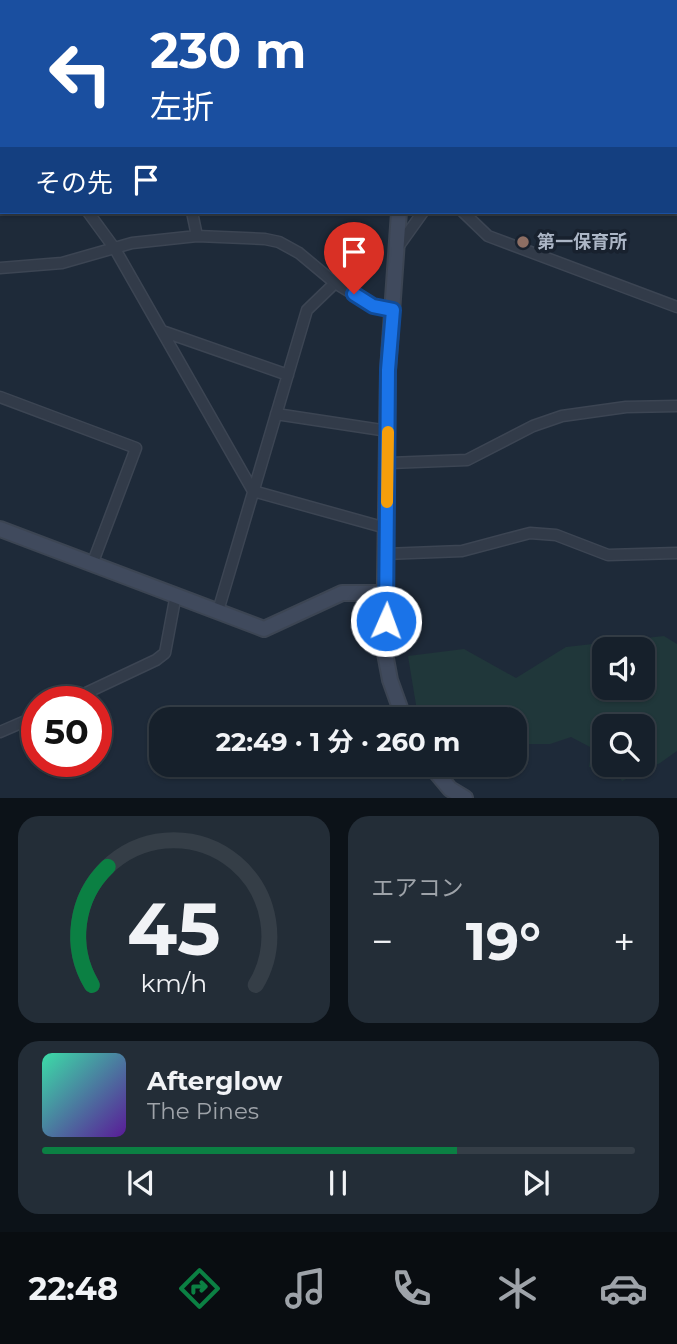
<!DOCTYPE html>
<html lang="ja">
<head>
<meta charset="utf-8">
<style>
	:root { --surface:#16202b; --page:#232d37; --text:#f1f3f6; --muted:#9ea3a9; --line:#353e47; --accent:#0b8043 }
	body { margin:0; font-family:Montserrat,"Noto Sans JP",sans-serif; background:var(--page); color:var(--text); height:100vh; display:flex; flex-direction:column; font-size:26px; white-space:nowrap }
	* { box-sizing:border-box; margin:0 }
	p { font-size:23px; color:var(--muted) }
	.icon { flex:none; width:38px; height:38px; fill:none; stroke:currentColor; stroke-width:2; stroke-linecap:round; stroke-linejoin:round }
	.map { position:relative; height:798px; overflow:hidden }
	.sheet { display:flex; flex-direction:column; gap:18px; padding:18px; background:#0c1218; flex:1 }
	.sheet>* { flex:none }
	.guide { position:absolute; left:0px; top:0px; width:677px; height:214px; box-shadow:0 2px 5px #0004,0 0 0 2px var(--line); background:#1a4fa0; color:#fff; overflow:hidden }
	.buttons { position:absolute; left:592px; top:637px; display:grid; gap:14px }
	.buttons a { display:grid; place-items:center; width:63px; height:63px; border-radius:14px; background:var(--surface); box-shadow:0 2px 5px #0004,0 0 0 2px var(--line); font-size:35px }
	.speed { position:absolute; left:21px; top:686px; display:flex; gap:14px; font-size:35px; font-weight:700; text-align:center }
	.speed>* { display:grid; place-content:center; width:91px; height:91px; border-radius:50%; background:var(--surface); box-shadow:0 2px 5px #0004,0 0 0 2px var(--line); line-height:1 }
	.speed .limit { border:10px solid #d22; background:#fff; color:#111 }
	.pin { position:absolute; display:grid; place-items:center; width:60px; height:60px; color:#fff; margin:-72px -30px; border-radius:50% 50% 50% 0; rotate:-45deg; box-shadow:0 0 7px #0007 }
	.pin .icon { rotate:45deg }
	.me { position:absolute; width:77px; margin:-38px; rotate:2deg; stroke-linejoin:round; filter:drop-shadow(0 0 5px #0008) }
	.turn { display:flex; align-items:center; gap:24px; height:147px; padding:0 35px; font-size:32px }
	.turn .icon { width:91px; height:91px; stroke-width:2.5 }
	.turn b { display:block; font-size:49px; line-height:60px }
	.then { display:flex; align-items:center; height:66px; padding:0 35px; background:#0003; gap:14px; font-size:26px }
	.big { font-size:52px; font-weight:700; line-height:1.1 }
	.sheet .widget { flex:1; display:flex; flex-direction:column; justify-content:center; gap:10px; min-width:0; padding:0 24px; border-radius:21px; background:var(--page) }
	.sheet .dial { align-items:center; gap:0 }
	.dial svg { height:182px; overflow:visible; fill:none; stroke:var(--line); stroke-width:7; stroke-linecap:round; text-anchor:middle }
	.dial text { fill:var(--text); stroke:none }
	.song { display:flex; align-items:center; gap:21px }
	.cover { width:84px; height:84px; border-radius:10px; background:linear-gradient(135deg,hsl(160 70% 55%),hsl(270 70% 35%)) }
	.played { height:7px; border-radius:4px; background:linear-gradient(90deg,var(--accent) 70%,var(--line) 70%) }
	.keys { display:flex; justify-content:space-around; direction:ltr }
	.heat { display:flex; justify-content:space-between; align-items:center; font-size:38px; direction:ltr }
	.sheet .tiles { flex:1; display:grid; gap:18px; grid-template-columns:1fr 1fr }
	.widget:last-child { grid-column:span 2 }
	.trip { position:absolute; left:149px; top:707px; width:378px; height:70px; border-radius:21px; background:var(--surface); box-shadow:0 2px 5px #0004,0 0 0 2px var(--line); font-weight:700; line-height:70px; text-align:center }
	.tab-bar { display:flex; height:112px; justify-content:space-around; align-items:center; background:#090d11; color:var(--muted) }
	.tab-bar .icon { width:49px; height:49px }
	.tab-bar .selected { color:var(--accent) }
	.tab-bar b { font-size:32px; color:var(--text) }
	.map>svg:first-child { display:block }
	.green { fill:#20373a; fill-rule:evenodd }
	.lines { fill:none; stroke-linecap:round; stroke-linejoin:round }
	.street-casing { stroke:#3c4553; stroke-width:13 }
	.secondary-casing { stroke:#3c4553; stroke-width:18 }
	.street { stroke:#323b49; stroke-width:10 }
	.secondary { stroke:#404a5d; stroke-width:14 }
	.route-casing { stroke:#114b97; stroke-width:18 }
	.route { stroke:#1a73e8; stroke-width:12 }
	.slow { stroke:#f59e0b; stroke-width:12 }
	.education-dot { fill:#8d6e63; stroke:#18212e; stroke-width:2.5 }
	.labels { text-anchor:middle; dominant-baseline:central; stroke-width:7; stroke-linejoin:round; paint-order:stroke }
	.poi-label { font-size:18px; font-weight:bold; fill:#acb6c6; stroke:#18212e; text-anchor:start }
</style>
</head>
<body>
<div class="map">
<svg width="677" height="798" viewBox="0 0 677 798">
	<rect width="100%" height="100%" fill="#1e2a39"/>
	<path class="green" d="M664,636l13,8v107l-17,12 -38,18 -9,-15 -24,1 3,-19 -21,-11 -21,7h-31l-4,11 -1,-36 -96,-2 -10,-61 56,-7 52,29 50,-31zM604,649h38v39h-38zM604,726h38v39h-38z"/>
	<g class="lines">
		<defs>
			<path id="street" d="M193,0l4,2
				M273,0l2,2
				M651,0l3,2
				M215,2v-2
				M525,2l10,-2
				M585,2v-2
				M671,2l2,-2
				M0,8l2,4
				M676,14l1,2
				M0,84h2
				M0,170l2,1
				M88,212l27,37 138,242 133,37
				M192,212l5,24
				M463,212l25,24 189,71
				M398,247l25,-35
				M0,268l62,-5 70,-20 65,-7 68,3 14,3 20,11 36,30 38,23 20,4
				M162,331l126,44
				M0,397l136,51 -43,114
				M276,414l112,17
				M389,463l78,-3 66,-34 29,-10 64,-9 51,-1
				M385,554l77,-3 68,-18 26,2 52,20 69,-2
				M218,611l89,-301 28,-27
				M67,702l89,-42 9,-7 11,-59
				M0,732l37,-16"/>
			<path id="secondary" d="M398,2v-2
				M399,212l-11,158 -4,278 6,32 14,39
				M0,529l264,100 78,-36h45
				M430,765l20,24 15,9"/>
		</defs>
		<use href="#street" class="street-casing"/>
		<use href="#secondary" class="secondary-casing"/>
		<use href="#street" class="street"/>
		<use href="#secondary" class="secondary"/>
	</g>
	<g class="lines">
		<defs>
			<path id="route" d="M354,294l19,12 20,4 -5,60 -2,251"/>
		</defs>
		<use href="#route" class="route-casing"/>
		<use href="#route" class="route"/>
		<path class="slow" d="M387,502l1,-70"/>
	</g>
	<circle class="education-dot" cx="523" cy="242" r="7"/>
	<g class="labels">
		<g class="poi-label">
			<text x="537" y="242">第一保育所</text>
		</g>
	</g>
</svg>
<div class="buttons">
<a><svg class="icon" aria-label="sound" viewBox="0 0 24 24"><path d="M4 9h4l5-4v14l-5-4H4zM17 9q2 3 0 6"/></svg></a>
<a><svg class="icon" aria-label="search" viewBox="0 0 24 24"><circle cx="10" cy="10" r="6"/><path d="M15 15l6 6"/></svg></a>
</div>
<div class="speed"><div class="limit">50</div></div>
<div class="pin" style="left:354px;top:294px;background:#d93025"><svg class="icon" aria-label="arrive" viewBox="0 0 24 24"><path d="M6 21V4h12l-3 4 3 4H6"/></svg></div>
<svg class="me" style="left:386px;top:621px" viewBox="-20 -20 40 40"><circle r="17" fill="#1a73e8" stroke="#fff" stroke-width="3"/><path d="M0-11L8 9 0 5-8 9z" fill="#fff"/></svg>
<div class="trip">22:49 · 1 分 · 260 m</div>
<div class="guide">
<div class="turn"><svg class="icon" aria-label="left" viewBox="0 0 24 24"><path d="M17 20v-9H6M10 6l-5 5 5 5"/></svg><div><b>230 m</b>左折</div></div>
<div class="then">その先<svg class="icon" aria-label="arrive" viewBox="0 0 24 24"><path d="M6 21V4h12l-3 4 3 4H6"/></svg></div>
</div>
</div>
<section class="sheet">
<div class="tiles">
<div class="widget dial"><svg viewBox="0 0 100 80">
<path d="M14 69A42 42 0 1 1 86 69"/>
<path d="M14 69A42 42 0 0 1 21 17" stroke="#0b8043"/>
<text x="50" y="56" font-size="32" font-weight="700">45</text>
<text x="50" y="72" font-size="11">km/h</text>
</svg></div>
<div class="widget"><p>エアコン</p>
<div class="heat"><a>−</a><b class="big">19°</b><a>+</a></div>
</div>
<div class="widget">
<div class="song"><i class="cover"></i><div><b>Afterglow</b><p>The Pines</p></div></div>
<div class="played"></div>
<div class="keys"><svg class="icon" aria-label="previous" viewBox="0 0 24 24"><path d="M18 5L8 12l10 7zM5 5v14"/></svg><svg class="icon" aria-label="pause" viewBox="0 0 24 24"><path d="M8 5v14M16 5v14"/></svg><svg class="icon" aria-label="next" viewBox="0 0 24 24"><path d="M6 5l10 7-10 7zM19 5v14"/></svg></div>
</div>
</div>
</section>
<nav class="tab-bar">
<b>22:48</b>
<svg class="icon selected" aria-label="directions" viewBox="0 0 24 24"><path d="M12 3l9 9-9 9-9-9zM9 14v-3h6M13 9l2 2-2 2"/></svg>
<svg class="icon" aria-label="music" viewBox="0 0 24 24"><path d="M9 18V5l10-2v13"/><circle cx="6" cy="18" r="3"/><circle cx="16" cy="16" r="3"/></svg>
<svg class="icon" aria-label="phone" viewBox="0 0 24 24"><path d="M5 4h4l2 5-3 2q2 4 5 5l2-3 5 2v4C11 20 4 13 5 4z"/></svg>
<svg class="icon" aria-label="climate" viewBox="0 0 24 24"><path d="M12 3v18M4 7l16 10M4 17L20 7"/></svg>
<svg class="icon" aria-label="car" viewBox="0 0 24 24"><path d="M5 17H2v-5l4-1 3-4h7l3 4 3 1v5h-3M9 17h6M6 11h13"/><circle cx="7" cy="17" r="2"/><circle cx="17" cy="17" r="2"/></svg>
</nav>
</body>
</html>
